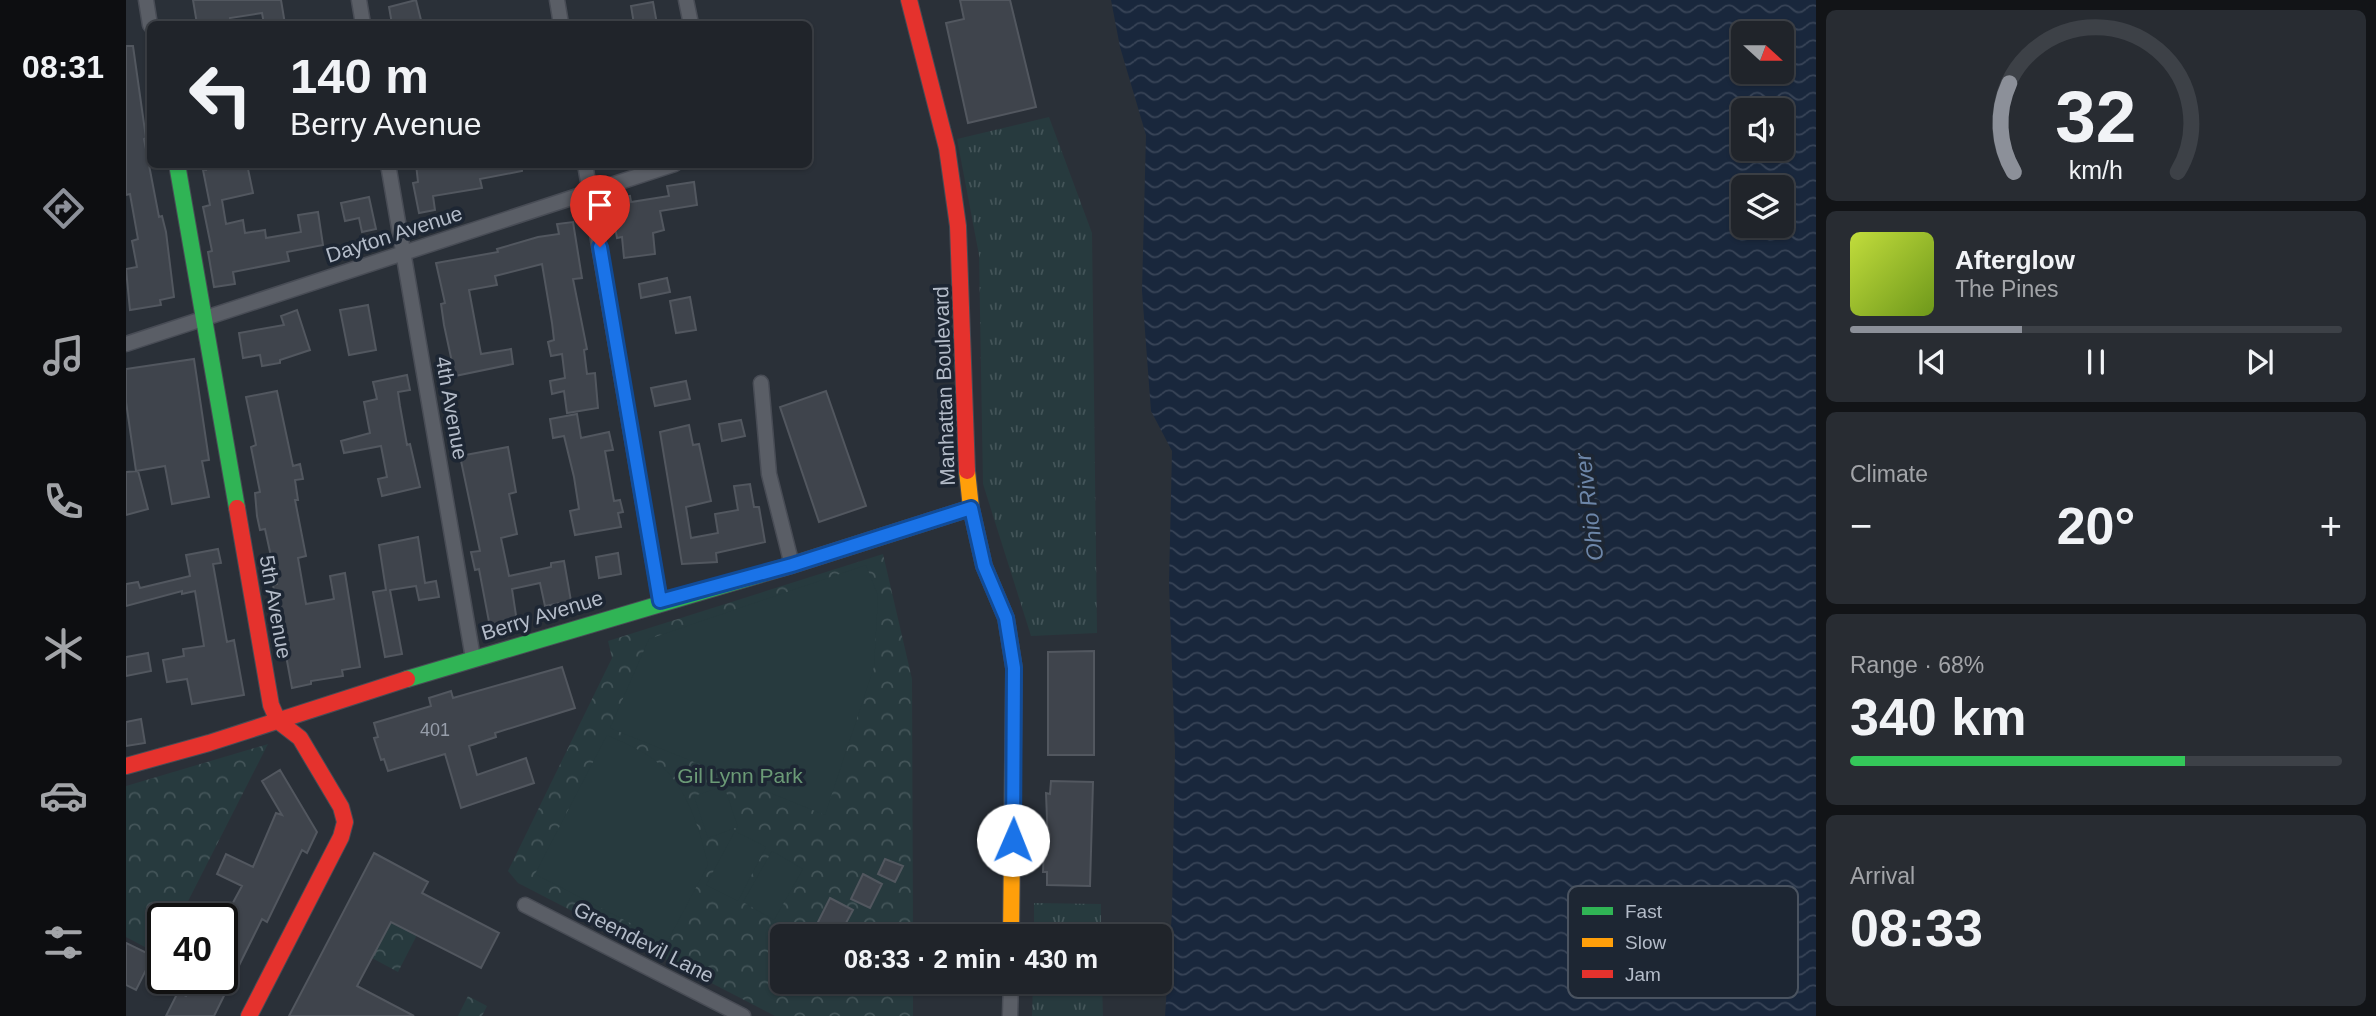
<!DOCTYPE html>
<html lang="en">
<head>
<meta charset="utf-8">
<style>
	:root { --surface:#20242a; --page:#282c32; --text:#f1f3f6; --muted:#a2a4a8; --line:#3d4147; --accent:#8c9099 }
	body { margin:0; font-family:Arial,sans-serif; background:var(--page); color:var(--text); height:100vh; display:flex; flex-direction:column; font-size:26px; white-space:nowrap }
	* { box-sizing:border-box; margin:0 }
	p { font-size:23px; color:var(--muted) }
	.icon { flex:none; width:38px; height:38px; fill:none; stroke:currentColor; stroke-width:2; stroke-linecap:round; stroke-linejoin:round }
	.map { position:relative; flex:1; overflow:hidden }
	.sheet { display:flex; flex-direction:column; gap:10px; padding:10px; background:#121417; width:560px }
	.sheet>* { flex:none }
	.hud { position:absolute; left:21px; top:21px; width:665px; height:147px; border-radius:10px; box-shadow:0 2px 5px #0004,0 0 0 2px var(--line); background:#20242a; color:var(--text); overflow:hidden }
	.needle { width:46px; rotate:111deg }
	.controls { position:absolute; left:1605px; top:21px; display:grid; gap:14px }
	.controls a { display:grid; place-items:center; width:63px; height:63px; border-radius:10px; background:var(--surface); box-shadow:0 2px 5px #0004,0 0 0 2px var(--line); font-size:35px }
	.speed { position:absolute; left:21px; top:903px; display:flex; gap:14px; font-size:35px; font-weight:700; text-align:center }
	.speed>* { display:grid; place-content:center; width:91px; height:91px; border-radius:50%; background:var(--surface); box-shadow:0 2px 5px #0004,0 0 0 2px var(--line); line-height:1 }
	.speed .limit { border:4px solid #111; border-radius:10px; background:#fff; color:#111 }
	.pin { position:absolute; display:grid; place-items:center; width:60px; height:60px; color:#fff; margin:-72px -30px; border-radius:50% 50% 50% 0; rotate:-45deg; box-shadow:0 0 7px #0007 }
	.pin .icon { rotate:45deg }
	.me { position:absolute; width:77px; margin:-38px; rotate:1deg; stroke-linejoin:round; filter:drop-shadow(0 0 5px #0008) }
	.turn { display:flex; align-items:center; gap:24px; height:147px; padding:0 28px; font-size:32px }
	.turn .icon { width:91px; height:91px; stroke-width:2.5 }
	.turn b { display:block; font-size:49px; line-height:60px }
	.big { font-size:52px; font-weight:700; line-height:1.1 }
	.sheet .card { flex:1; display:flex; flex-direction:column; justify-content:center; gap:10px; min-width:0; padding:0 24px; border-radius:10px; background:var(--page) }
	.sheet .dial { align-items:center; gap:0 }
	.dial svg { height:182px; overflow:visible; fill:none; stroke:var(--line); stroke-width:7; stroke-linecap:round; text-anchor:middle }
	.dial text { fill:var(--text); stroke:none }
	.song { display:flex; align-items:center; gap:21px }
	.cover { width:84px; height:84px; border-radius:10px; background:linear-gradient(135deg,hsl(70 70% 55%),hsl(80 70% 35%)) }
	.played { height:7px; border-radius:4px; background:linear-gradient(90deg,var(--accent) 35%,var(--line) 35%) }
	.keys { display:flex; justify-content:space-around; direction:ltr }
	.heat { display:flex; justify-content:space-between; align-items:center; font-size:38px; direction:ltr }
	.charge { height:10px; border-radius:5px; background:linear-gradient(90deg,#34c759 68%,var(--line) 0) }
	.trip { position:absolute; left:644px; top:924px; width:402px; height:70px; border-radius:10px; background:var(--surface); box-shadow:0 2px 5px #0004,0 0 0 2px var(--line); font-weight:700; line-height:70px; text-align:center }
	main { display:flex; flex:1; min-height:0 }
	.tabs { display:flex; flex-direction:column; width:126px; justify-content:space-around; align-items:center; background:#0d0e11; color:var(--muted) }
	.tabs .icon { width:49px; height:49px }
	.tabs .current { color:var(--accent) }
	.tabs b { font-size:32px; color:var(--text) }
	.map>svg:first-child { display:block }
	.grass { fill:url(#grass-tufts) }
	.park { fill:url(#park-crowns) }
	.pitch { fill:#273a3e }
	.water { fill:url(#water-waves); fill-rule:evenodd }
	.building { fill:#3f444c; stroke:#52575f; stroke-width:2 }
	.lines { fill:none; stroke-linecap:round; stroke-linejoin:round }
	.street-casing { stroke:#484c55; stroke-width:17 }
	.fast-casing { stroke:#484c55; stroke-width:18 }
	.slow-casing { stroke:#484c55; stroke-width:18 }
	.jam-casing { stroke:#484c55; stroke-width:18 }
	.street { stroke:#5a5e66; stroke-width:14 }
	.fast { stroke:#30b455; stroke-width:16 }
	.slow { stroke:#ff9f0a; stroke-width:16 }
	.jam { stroke:#e5322d; stroke-width:16 }
	.route-casing { stroke:#114b97; stroke-width:18 }
	.route { stroke:#1a73e8; stroke-width:12 }
	.labels { text-anchor:middle; dominant-baseline:central; stroke-width:7; stroke-linejoin:round; paint-order:stroke }
	.number-label { font-size:18px; fill:#979eaa }
	.street-label { font-size:21px; fill:#b4bcc9; stroke:#1d2633 }
	.park-label { font-size:21px; fill:#6b9a76; stroke:#1d2633 }
	.water-label { font-size:23px; font-style:italic; fill:#6d86a8; stroke:#1d2633 }
	.key { fill:#1d2633; stroke:#4a5360; stroke-width:2 }
	.key-label { font-size:19px; fill:#b4bcc9 }
</style>
</head>
<body>
<main>
<nav class="tabs">
<b>08:31</b>
<svg class="icon current" aria-label="directions" viewBox="0 0 24 24"><path d="M12 3l9 9-9 9-9-9zM9 14v-3h6M13 9l2 2-2 2"/></svg>
<svg class="icon" aria-label="music" viewBox="0 0 24 24"><path d="M9 18V5l10-2v13"/><circle cx="6" cy="18" r="3"/><circle cx="16" cy="16" r="3"/></svg>
<svg class="icon" aria-label="phone" viewBox="0 0 24 24"><path d="M5 4h4l2 5-3 2q2 4 5 5l2-3 5 2v4C11 20 4 13 5 4z"/></svg>
<svg class="icon" aria-label="climate" viewBox="0 0 24 24"><path d="M12 3v18M4 7l16 10M4 17L20 7"/></svg>
<svg class="icon" aria-label="car" viewBox="0 0 24 24"><path d="M5 17H2v-5l4-1 3-4h7l3 4 3 1v5h-3M9 17h6M6 11h13"/><circle cx="7" cy="17" r="2"/><circle cx="17" cy="17" r="2"/></svg>
<svg class="icon" aria-label="filters" viewBox="0 0 24 24"><path d="M4 7h16M4 17h16"/><circle cx="9" cy="7" r="2"/><circle cx="15" cy="17" r="2"/></svg>
</nav>
<div class="map">
<svg width="1690" height="1016" viewBox="0 0 1690 1016">
	<defs>
		<pattern id="grass-tufts" width="24" height="20" patternUnits="userSpaceOnUse" patternTransform="scale(1.75)"><rect width="24" height="20" fill="#273a3e"/><path d="M3 7l-1-3M5 7V3M7 7l1-3M15 17l-1-3M17 17v-4M19 17l1-3" fill="none" stroke="#445559"/></pattern>
		<pattern id="park-crowns" width="20" height="18" patternUnits="userSpaceOnUse" patternTransform="scale(1.75)"><rect width="20" height="18" fill="#273a3e"/><path d="M2 6a3 3 0 1 1 6 0M12 15a3 3 0 1 1 6 0" fill="none" stroke="#445559"/></pattern>
		<pattern id="water-waves" width="16" height="10" patternUnits="userSpaceOnUse" patternTransform="scale(1.75)"><rect width="16" height="10" fill="#19273c"/><path d="M0 5q4-4 8 0t8 0" fill="none" stroke="#384457"/></pattern>
	</defs>
	<rect width="100%" height="100%" fill="#2a3038"/>
	<path class="grass" d="M923,117l43,116 5,400 -66,3 -48,-152 -4,-229 -22,-116z
		M908,903l67,1v32h-67z
		M907,982h69l1,34h-71z"/>
	<path class="park" d="M757,554l29,125 1,257h-131v46h131v34h-138l-257,-133 -10,-12 104,-213 -4,-17z
		M142,744l-89,175h-16l-3,36 -34,-18v-151z
		M265,922l26,13 -19,37 -26,-14z
		M342,996l19,10 -5,10h-24z"/>
	<path class="pitch" d="M740,565l12,31 -4,71 -49,148 -215,-87 39,-89z
		M481,735c16,8 39,16 52,29 30,26 40,64 49,101l-41,77 -132,-68z
		M598,786l14,41 -30,11 -14,-42z
		M609,831l31,16 -28,54 -32,-16z
		M646,851l31,18 -29,51 -31,-18z"/>
	<path class="water" d="M985,0h705v1016h-651l7,-104 3,-161 -6,-167 3,-133 -21,-40 -9,-120 4,-156 -26,-88zM1617,33h39v39h-39zM1617,110h39v39h-39zM1617,187h39v39h-39z"/>
	<path class="building" d="M67,0h88l4,24h-21l-2,-11 -32,5 1,6h-34z
		M290,0l6,24h-30l-3,-17z
		M834,0h50l26,107 -68,16 -22,-100 18,-4z
		M527,2l4,22h-23l-3,-18z
		M0,46h7l13,92 -2,1 15,78 3,-1 4,16 8,65 -14,3 1,5 -31,5 -4,-41 11,-2 -5,-26 6,-2 -8,-45 -4,1z
		M79,164h42l6,29 -31,7 4,24 17,-4 2,13 20,-3 1,8 35,-6 -3,-17 20,-3 5,33 -36,7 2,9 -56,11 2,12 -21,3 -6,-35 4,-1 -9,-44 7,-2 -7,-35h3z
		M290,164h39v3l67,-3v7l-42,8 2,9 -49,8 2,14 -16,3 -6,-30 5,-1z
		M568,182l3,23 -37,6 4,19 -11,3 2,21 -31,4 -2,-21 -5,1 -7,-39 20,-3 1,6 38,-6 -2,-10z
		M243,197l7,32 -14,3 -3,-14 -14,3 -4,-18z
		M447,222l9,56 -9,1 14,70 -3,1 3,24 8,-1 3,35 -31,5 -3,-22 -12,3 -2,-13 15,-3 -3,-24 -11,2 -3,-14 6,-2 -2,-17 -10,-59 -47,12 2,9 -28,5 12,64 30,-5 2,15 -58,12 -11,-51 -3,-21 4,-1 -9,-40 62,-11 -1,-3 41,-12 21,-3 -2,-10z
		M541,278l3,14 -29,6 -2,-14z
		M564,297l6,33 -20,3 -6,-32z
		M242,305l8,45 -27,5 -9,-45z
		M171,310l13,40 -30,10v3l-18,3 -2,-11 -17,3 -4,-25 45,-8 -3,-9z
		M68,359l15,101 -7,1 7,36 -37,7 -7,-38 -29,5 -10,-69v-33z
		M281,375l3,15 -12,2 2,14 7,39 3,-1 10,43 -38,9 -4,-17 9,-2 -6,-31 -37,7 -3,-12 29,-8 -6,-31 13,-3 -4,-17z
		M560,381l4,18 -35,7 -4,-18z
		M151,391l16,75 7,-2 3,15 -8,1 3,20h-3l11,56 -8,2 8,46 28,-5 -4,-23 15,-3 15,94 -18,3 1,6 -32,5v3l-19,4 -19,-103 4,-1 -12,-55 -5,1 -3,-14 -2,-23 5,-1 -9,-45 5,-2 -10,-48z
		M700,391l40,115 -47,16 -39,-115z
		M451,414l4,24 28,-6 4,18 -8,1 9,50 6,-1 3,12 -5,1 3,14 -46,8 -5,-24 9,-2 -5,-32 -10,-41 -11,2 -3,-19z
		M615,420l4,16 -23,5 -3,-17z
		M563,425l4,20 6,-1 12,57 -25,6 5,31 27,-5 -3,-19 23,-4 -4,-24 16,-2 4,23h5l6,35 -49,11 1,9 -35,2 -22,-132z
		M382,447l8,45 -7,2 8,40 -16,4 8,38 42,-9v-4l13,-2 7,40 -26,5 -5,-23 -28,6 5,33 -27,5 -11,-58 -4,1 -4,-18 9,-1 -20,-95z
		M12,471l10,38 -22,6v-43z
		M292,537l7,46 11,-2 3,16 -20,3 -3,-14 -26,4 12,64 -17,3 -12,-65 13,-2 -7,-45z
		M92,549l3,14 -8,1 14,78 7,-2 10,55 -52,9 -5,-25 -20,3 -4,-22 21,-4 -1,-7 21,-3 -9,-55 -13,3v-3l-56,15v-22l12,-2 2,6 50,-12 -4,-21z
		M492,553l3,21 -22,4 -3,-21z
		M968,651v104h-46v-103z
		M22,653l3,18 -25,5v-19z
		M436,667l13,41 -80,25 1,4 -27,9 8,29 49,-17 8,25 -73,25 -16,-54 -57,17 -4,-12 -3,1 -7,-22 4,-1 -4,-14 57,-17 -2,-8 22,-7 2,7z
		M15,719l4,24 -19,3v-24z
		M154,770l37,62 -10,21 -5,-3 -35,72 -5,-3 -48,97h-48l12,-24 8,4 9,-18h27v-39l5,-10 -5,-6 20,-37 -25,-12 9,-20 27,13 23,-54 6,2 -20,-34z
		M925,781l42,1 -3,104 -43,-1v-13h-4l1,-27h4l-2,-52 4,1z
		M248,853l54,29 -6,11 77,40 -18,35 -90,-46 -34,64 57,30h-125z
		M759,859l18,7 -8,16 -17,-8z
		M737,874l19,10 -12,24 -19,-9z
		M704,898l23,12 -14,26h-28z
		M0,943l27,13 -17,34 -10,-5z"/>
	<g class="lines">
		<defs>
			<path id="street" d="M20,0l4,25
				M233,0l4,24
				M431,0l4,24
				M560,0l5,24
				M262,164l85,494
				M459,164l75,437
				M0,344l549,-180
				M635,383l8,91 23,91
				M399,905l218,111
				M884,1016l1,-34"/>
			<path id="fast" d="M51,164l60,344
				M281,679l385,-114 179,-57"/>
			<path id="slow" d="M841,471l4,37 13,58 22,52 8,50 -3,268"/>
			<path id="jam" d="M783,0l38,148 11,78 9,245
				M111,508l34,197 7,16 22,17 41,69 4,15 -4,15 -92,179
				M0,766l83,-23 198,-64"/>
		</defs>
		<use href="#street" class="street-casing"/>
		<use href="#fast" class="fast-casing"/>
		<use href="#slow" class="slow-casing"/>
		<use href="#jam" class="jam-casing"/>
		<use href="#street" class="street"/>
		<use href="#fast" class="fast"/>
		<use href="#slow" class="slow"/>
		<use href="#jam" class="jam"/>
	</g>
	<g class="lines">
		<defs>
			<path id="route" d="M474,247l60,354 132,-36 179,-57 13,58 22,52 8,50 -1,172"/>
		</defs>
		<use href="#route" class="route-casing"/>
		<use href="#route" class="route"/>
	</g>
	<g class="labels">
		<g class="number-label">
			<text x="309" y="730">401</text>
		</g>
		<g class="street-label">
			<text transform="translate(268 234) rotate(-18)">Dayton Avenue</text>
			<text transform="translate(818 386) rotate(-92)">Manhattan Boulevard</text>
			<text transform="translate(326 408) rotate(80)">4th Avenue</text>
			<text transform="translate(150 607) rotate(80)">5th Avenue</text>
			<text transform="translate(416 615) rotate(-17)">Berry Avenue</text>
			<text transform="translate(518 942) rotate(27)">Greendevil Lane</text>
		</g>
		<g class="park-label">
			<text x="614" y="775">Gil Lynn Park</text>
		</g>
		<g class="water-label">
			<text transform="translate(1463 507) rotate(-97)">Ohio River</text>
		</g>
	</g>
	<rect x="1442" y="886" width="230" height="112" rx="10" class="key"/>
	<rect x="1456" y="907" width="31" height="8" fill="#30b455"/>
	<rect x="1456" y="938" width="31" height="9" fill="#ff9f0a"/>
	<rect x="1456" y="970" width="31" height="8" fill="#e5322d"/>
	<g class="key-label">
		<text x="1499" y="918">Fast</text>
		<text x="1499" y="949">Slow</text>
		<text x="1499" y="981">Jam</text>
	</g>
</svg>
<div class="controls">
<a><svg class="needle" viewBox="-14 -14 28 28"><path d="M0-13l5 13h-10z" fill="#e53935"/><path d="M0 13l5-13h-10z" fill="#a2a4a8"/></svg></a>
<a><svg class="icon" aria-label="sound" viewBox="0 0 24 24"><path d="M4 9h4l5-4v14l-5-4H4zM17 9q2 3 0 6"/></svg></a>
<a><svg class="icon" aria-label="layers" viewBox="0 0 24 24"><path d="M12 4l9 5-9 5-9-5zM3 14l9 5 9-5"/></svg></a>
</div>
<div class="speed"><div class="limit">40</div></div>
<div class="pin" style="left:474px;top:247px;background:#d93025"><svg class="icon" aria-label="arrive" viewBox="0 0 24 24"><path d="M6 21V4h12l-3 4 3 4H6"/></svg></div>
<svg class="me" style="left:887px;top:840px" viewBox="-20 -20 40 40"><circle r="19" fill="#fff"/><path d="M0-13L10 11 0 6-10 11z" fill="#1a73e8"/></svg>
<div class="trip">08:33 · 2 min · 430 m</div>
<div class="hud">
<div class="turn"><svg class="icon" aria-label="left" viewBox="0 0 24 24"><path d="M17 20v-9H6M10 6l-5 5 5 5"/></svg><div><b>140 m</b>Berry Avenue</div></div>
</div>
</div>
<section class="sheet">
<div class="card dial"><svg viewBox="0 0 100 80">
<path d="M14 69A42 42 0 1 1 86 69"/>
<path d="M14 69A42 42 0 0 1 12 30" stroke="#8c9099"/>
<text x="50" y="56" font-size="32" font-weight="700">32</text>
<text x="50" y="72" font-size="11">km/h</text>
</svg></div>
<div class="card">
<div class="song"><i class="cover"></i><div><b>Afterglow</b><p>The Pines</p></div></div>
<div class="played"></div>
<div class="keys"><svg class="icon" aria-label="previous" viewBox="0 0 24 24"><path d="M18 5L8 12l10 7zM5 5v14"/></svg><svg class="icon" aria-label="pause" viewBox="0 0 24 24"><path d="M8 5v14M16 5v14"/></svg><svg class="icon" aria-label="next" viewBox="0 0 24 24"><path d="M6 5l10 7-10 7zM19 5v14"/></svg></div>
</div>
<div class="card"><p>Climate</p>
<div class="heat"><a>−</a><b class="big">20°</b><a>+</a></div>
</div>
<div class="card"><p>Range · 68%</p><b class="big">340 km</b><div class="charge"></div></div>
<div class="card"><p>Arrival</p><b class="big">08:33</b></div>
</section>
</main>
</body>
</html>
